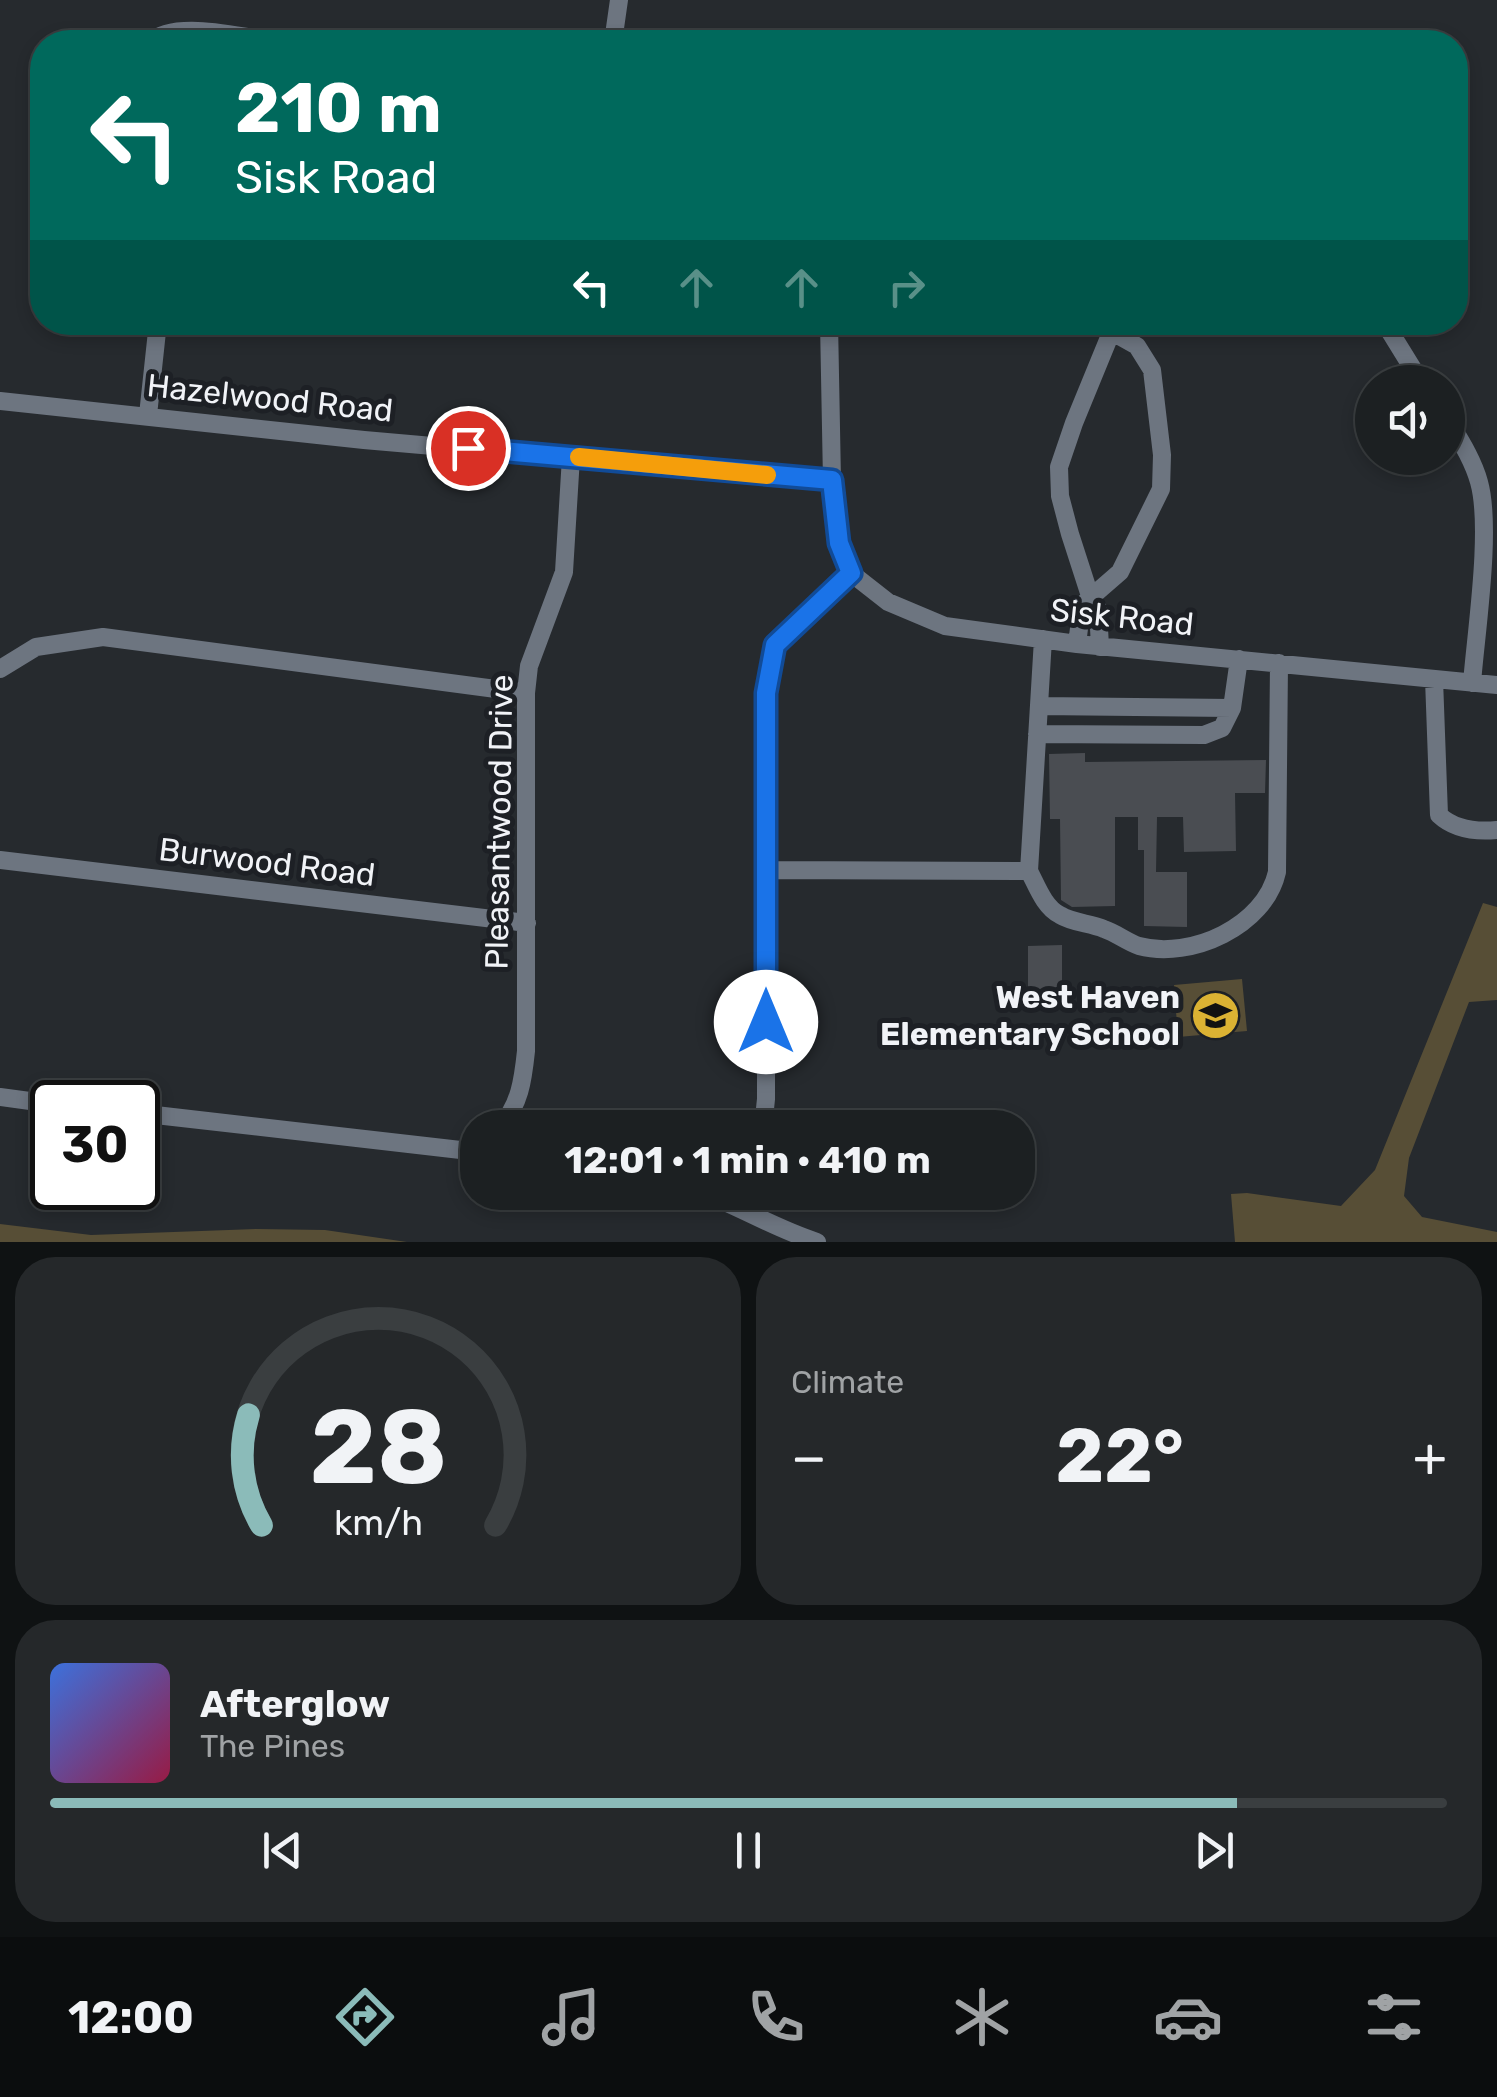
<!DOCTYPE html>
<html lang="en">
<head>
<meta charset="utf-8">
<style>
	:root { --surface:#1c2022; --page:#25282a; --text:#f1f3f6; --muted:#a0a3a5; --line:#3a3e40; --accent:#8bbbb9 }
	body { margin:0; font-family:Rubik,sans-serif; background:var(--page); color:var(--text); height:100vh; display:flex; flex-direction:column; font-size:38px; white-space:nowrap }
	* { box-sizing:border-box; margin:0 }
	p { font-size:32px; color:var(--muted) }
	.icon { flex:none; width:55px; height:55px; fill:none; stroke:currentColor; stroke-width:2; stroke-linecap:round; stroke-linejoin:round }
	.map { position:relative; height:1242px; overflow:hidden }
	.panel { display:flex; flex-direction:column; gap:15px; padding:15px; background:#0f1213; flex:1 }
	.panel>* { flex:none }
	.guide { position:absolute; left:30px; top:30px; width:1438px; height:305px; border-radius:40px; box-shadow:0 5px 15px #0003,0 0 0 2px var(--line); background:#00695c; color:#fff; overflow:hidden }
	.fabs { position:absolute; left:1355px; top:365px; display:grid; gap:20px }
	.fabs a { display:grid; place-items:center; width:110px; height:110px; border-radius:50%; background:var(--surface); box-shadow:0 5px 15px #0003,0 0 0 2px var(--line); font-size:50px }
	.speed { position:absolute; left:30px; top:1080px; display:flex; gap:20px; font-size:50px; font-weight:700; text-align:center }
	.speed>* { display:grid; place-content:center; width:130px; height:130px; border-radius:50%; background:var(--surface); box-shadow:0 5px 15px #0003,0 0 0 2px var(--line); line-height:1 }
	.speed .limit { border:5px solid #111; border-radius:15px; background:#fff; color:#111 }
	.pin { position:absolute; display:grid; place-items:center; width:85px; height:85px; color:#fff; margin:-42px; border:5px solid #fff; border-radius:50%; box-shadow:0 2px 10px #0007 }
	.me { position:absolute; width:110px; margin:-55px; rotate:0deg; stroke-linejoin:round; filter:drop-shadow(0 0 8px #0008) }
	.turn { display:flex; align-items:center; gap:35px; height:210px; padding:0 40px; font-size:45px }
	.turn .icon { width:130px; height:130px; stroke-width:2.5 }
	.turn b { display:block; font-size:70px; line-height:85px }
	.lanes { display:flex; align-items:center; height:95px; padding:0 40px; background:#0003; justify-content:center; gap:50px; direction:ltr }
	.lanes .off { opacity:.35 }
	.big { font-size:75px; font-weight:700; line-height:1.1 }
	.panel .card { flex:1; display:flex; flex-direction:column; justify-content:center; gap:15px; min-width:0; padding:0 35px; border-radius:40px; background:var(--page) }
	.panel .dial { align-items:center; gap:0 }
	.dial svg { height:260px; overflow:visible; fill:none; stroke:var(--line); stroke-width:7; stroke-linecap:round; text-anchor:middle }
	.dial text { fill:var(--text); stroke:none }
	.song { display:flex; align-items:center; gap:30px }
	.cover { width:120px; height:120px; border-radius:15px; background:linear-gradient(135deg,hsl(220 70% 55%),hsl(340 70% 35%)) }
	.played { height:10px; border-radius:5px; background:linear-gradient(90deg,var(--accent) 85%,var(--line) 85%) }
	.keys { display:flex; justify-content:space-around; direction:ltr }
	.heat { display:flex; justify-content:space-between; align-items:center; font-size:55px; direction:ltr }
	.panel .tiles { flex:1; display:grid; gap:15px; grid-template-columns:1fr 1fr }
	.card:last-child { grid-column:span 2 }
	.trip { position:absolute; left:460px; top:1110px; width:575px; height:100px; border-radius:40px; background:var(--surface); box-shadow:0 5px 15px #0003,0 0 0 2px var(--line); font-weight:700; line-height:100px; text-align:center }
	.tabs { display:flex; height:160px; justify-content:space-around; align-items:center; background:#0b0d0e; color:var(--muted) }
	.tabs .icon { width:70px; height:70px }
	.tabs .active { color:var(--accent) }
	.tabs b { font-size:45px; color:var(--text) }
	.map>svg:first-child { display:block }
	.green { fill:#574e36 }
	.building { fill:#4a4d52 }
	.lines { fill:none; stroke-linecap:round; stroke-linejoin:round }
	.minor { stroke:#6d7580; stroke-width:18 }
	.route-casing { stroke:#114b97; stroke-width:25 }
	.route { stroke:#1a73e8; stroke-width:18 }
	.slow { stroke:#f59e0b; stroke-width:18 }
	.labels { text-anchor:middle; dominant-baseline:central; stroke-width:10; stroke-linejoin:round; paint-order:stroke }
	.street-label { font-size:32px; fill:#f1f3f7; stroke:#1d2025 }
	.poi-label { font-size:32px; font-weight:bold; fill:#f1f3f7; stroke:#1d2025; text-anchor:end }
</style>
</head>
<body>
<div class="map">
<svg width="1497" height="1242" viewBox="0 0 1497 1242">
	<rect width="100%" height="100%" fill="#262a2e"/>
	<path class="green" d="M1483,903l14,4v93l-28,2 -60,156 -5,38 18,21 75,15v10h-262l-4,-48 16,-1 94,13 34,-36z
		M1242,979l5,52 -69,6 -4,-52z
		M0,1224l91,11 165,-6 69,1 82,12h-407z"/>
	<path class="building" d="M1085,753v9l181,-2 -1,33h-30l1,58 -52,1 -1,-35h-26l-1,55h31v55l-43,-1v-76h-6v-33h-23v89l-43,1 -11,-7 -1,-81h-10l-1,-65z
		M1062,945v57l-34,1v-57z"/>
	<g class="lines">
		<path class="minor" d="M151,42c23,-23 96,-4 127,0
			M613,42l6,-42
			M550,322l37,4h242
			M829,322l3,159 7,62 12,30 37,29 57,24 132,18 420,41
			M1384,322l37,60
			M0,401l364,39 468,41
			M148,415l10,-93
			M1448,420c12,20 25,40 31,62 13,46 -3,150 -7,201
			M1077,644l5,-39 38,-33 41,-83 1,-34 -10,-85 -15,-24 -25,-14
			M1100,647l-2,-38 -8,-13 -20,-62 -10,-38 -1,-29 15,-44 41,-100
			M0,669l36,-22 67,-10 423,56
			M1434,679l5,136c16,15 37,17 58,15
			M1232,708l7,-49
			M1037,734l167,1 18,-7 10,-20 -193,-2
			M0,860l527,63
			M766,870l263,1 14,-232
			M1029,871c8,15 15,36 31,44 13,8 30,8 44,14 12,4 23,13 35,17 52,14 126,-20 138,-74l2,-209
			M0,1097l52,7
			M138,1113l340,39
			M499,1128c21,-23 24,-48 27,-77v-358l3,-27 35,-94 7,-115
			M763,1128l3,-29v-406l9,-48 76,-72
			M701,1192c40,15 75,37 116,50"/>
	</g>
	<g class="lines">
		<defs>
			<path id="route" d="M468,448l364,32 7,63 12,30 -76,72 -9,48v329"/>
		</defs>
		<use href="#route" class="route-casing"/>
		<use href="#route" class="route"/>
		<path class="slow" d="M579,457l188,18"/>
	</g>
	<defs>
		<symbol id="school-disc" viewBox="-11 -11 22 22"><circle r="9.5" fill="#dbb233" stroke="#1d2025"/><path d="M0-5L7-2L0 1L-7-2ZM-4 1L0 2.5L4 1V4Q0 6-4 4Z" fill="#111"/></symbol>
	</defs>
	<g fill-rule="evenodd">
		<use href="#school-disc" x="1188" y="988" width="55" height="55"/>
	</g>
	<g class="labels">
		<g class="street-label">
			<text transform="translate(270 398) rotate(6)">Hazelwood Road</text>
			<text transform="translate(1122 617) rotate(6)">Sisk Road</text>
			<text transform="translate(499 822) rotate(-89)">Pleasantwood Drive</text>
			<text transform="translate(267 862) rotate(7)">Burwood Road</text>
		</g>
		<g class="poi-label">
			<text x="1180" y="997">West Haven<tspan x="1180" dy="37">Elementary School</tspan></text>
		</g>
	</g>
</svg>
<div class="fabs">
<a><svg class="icon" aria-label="sound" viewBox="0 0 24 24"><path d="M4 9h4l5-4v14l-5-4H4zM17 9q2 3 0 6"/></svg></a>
</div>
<div class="speed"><div class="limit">30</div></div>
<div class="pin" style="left:468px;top:448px;background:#d93025"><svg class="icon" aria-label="arrive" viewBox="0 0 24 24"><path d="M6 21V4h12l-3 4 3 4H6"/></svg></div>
<svg class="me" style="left:766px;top:1022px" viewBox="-20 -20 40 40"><circle r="19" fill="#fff"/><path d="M0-13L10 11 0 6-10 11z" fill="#1a73e8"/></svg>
<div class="trip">12:01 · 1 min · 410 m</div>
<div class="guide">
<div class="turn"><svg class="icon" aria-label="left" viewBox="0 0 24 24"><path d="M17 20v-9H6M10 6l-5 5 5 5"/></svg><div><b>210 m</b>Sisk Road</div></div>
<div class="lanes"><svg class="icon" aria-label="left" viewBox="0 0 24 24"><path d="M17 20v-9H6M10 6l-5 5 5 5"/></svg><svg class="icon off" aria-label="ahead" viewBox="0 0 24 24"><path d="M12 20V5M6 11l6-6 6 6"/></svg><svg class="icon off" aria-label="ahead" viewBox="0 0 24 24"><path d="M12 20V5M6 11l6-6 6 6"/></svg><svg class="icon off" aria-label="right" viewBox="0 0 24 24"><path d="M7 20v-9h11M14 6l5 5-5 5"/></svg></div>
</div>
</div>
<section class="panel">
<div class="tiles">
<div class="card dial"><svg viewBox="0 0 100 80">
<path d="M14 69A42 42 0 1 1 86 69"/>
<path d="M14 69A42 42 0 0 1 10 35" stroke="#8bbbb9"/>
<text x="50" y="56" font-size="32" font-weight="700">28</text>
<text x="50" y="72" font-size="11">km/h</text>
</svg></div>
<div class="card"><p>Climate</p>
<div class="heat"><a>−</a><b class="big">22°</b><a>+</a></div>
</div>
<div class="card">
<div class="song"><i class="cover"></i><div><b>Afterglow</b><p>The Pines</p></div></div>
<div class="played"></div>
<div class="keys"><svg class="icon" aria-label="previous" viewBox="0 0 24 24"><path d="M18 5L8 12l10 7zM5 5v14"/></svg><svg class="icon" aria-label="pause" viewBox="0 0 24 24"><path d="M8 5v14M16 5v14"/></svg><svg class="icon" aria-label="next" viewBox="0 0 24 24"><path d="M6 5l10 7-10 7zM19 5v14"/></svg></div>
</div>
</div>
</section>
<nav class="tabs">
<b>12:00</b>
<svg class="icon active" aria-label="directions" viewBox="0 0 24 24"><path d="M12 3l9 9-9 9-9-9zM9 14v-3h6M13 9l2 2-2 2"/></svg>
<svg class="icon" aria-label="music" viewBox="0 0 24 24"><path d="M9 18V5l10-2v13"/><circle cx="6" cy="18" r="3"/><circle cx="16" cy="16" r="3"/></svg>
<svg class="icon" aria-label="phone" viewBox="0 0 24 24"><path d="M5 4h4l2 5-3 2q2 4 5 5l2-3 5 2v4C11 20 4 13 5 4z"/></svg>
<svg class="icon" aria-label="climate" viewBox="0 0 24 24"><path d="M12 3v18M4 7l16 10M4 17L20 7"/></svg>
<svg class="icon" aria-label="car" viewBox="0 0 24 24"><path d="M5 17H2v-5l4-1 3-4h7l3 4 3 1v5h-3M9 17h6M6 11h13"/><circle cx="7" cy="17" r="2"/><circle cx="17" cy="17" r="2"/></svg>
<svg class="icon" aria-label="filters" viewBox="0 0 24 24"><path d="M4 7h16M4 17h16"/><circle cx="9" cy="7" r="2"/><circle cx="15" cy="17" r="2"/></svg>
</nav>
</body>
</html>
